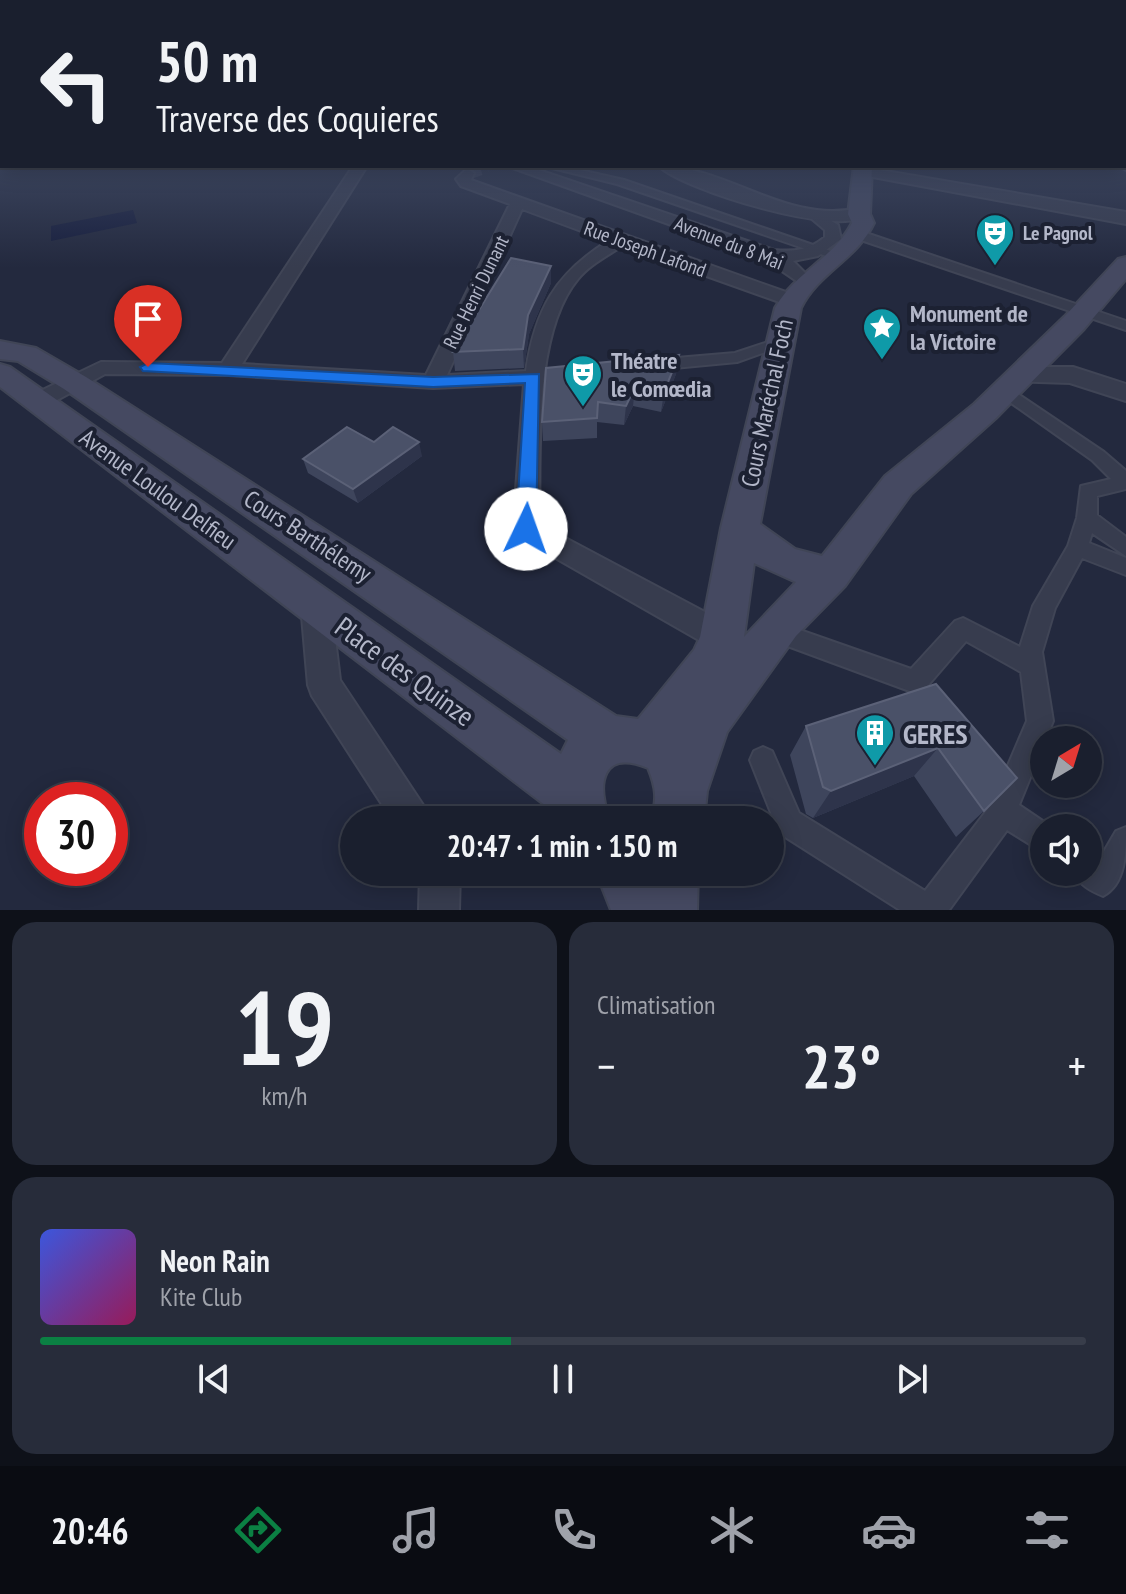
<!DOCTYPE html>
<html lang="fr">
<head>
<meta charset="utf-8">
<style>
	:root { --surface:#1a1f2e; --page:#272c3a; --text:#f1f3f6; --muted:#9fa2aa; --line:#383d4a; --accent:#0b8043 }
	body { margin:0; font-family:"PT Sans Narrow",sans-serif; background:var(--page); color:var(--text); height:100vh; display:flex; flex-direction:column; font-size:30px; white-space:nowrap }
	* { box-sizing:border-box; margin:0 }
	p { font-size:26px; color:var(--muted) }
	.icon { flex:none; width:44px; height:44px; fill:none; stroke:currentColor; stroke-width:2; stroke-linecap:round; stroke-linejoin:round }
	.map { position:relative; height:910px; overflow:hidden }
	.sheet { display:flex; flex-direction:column; gap:12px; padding:12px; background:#0e1119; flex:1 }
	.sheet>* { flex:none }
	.hud { position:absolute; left:0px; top:0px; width:1126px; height:168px; box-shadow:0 4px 20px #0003,0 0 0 2px var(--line); background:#1a1f2e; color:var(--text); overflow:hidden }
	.needle { width:52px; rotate:38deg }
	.controls { position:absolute; left:1030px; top:726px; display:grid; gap:16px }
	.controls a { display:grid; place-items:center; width:72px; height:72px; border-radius:50%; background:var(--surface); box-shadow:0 4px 20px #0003,0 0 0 2px var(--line); font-size:40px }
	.speed { position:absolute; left:24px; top:782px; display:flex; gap:16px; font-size:40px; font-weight:700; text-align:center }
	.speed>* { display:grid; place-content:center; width:104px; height:104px; border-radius:50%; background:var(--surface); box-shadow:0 4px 20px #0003,0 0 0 2px var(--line); line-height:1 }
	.speed .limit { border:12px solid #d22; background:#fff; color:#111 }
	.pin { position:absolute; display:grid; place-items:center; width:68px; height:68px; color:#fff; margin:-82px -34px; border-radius:50% 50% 50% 0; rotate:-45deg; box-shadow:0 0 8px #0007 }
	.pin .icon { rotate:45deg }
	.me { position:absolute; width:88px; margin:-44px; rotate:3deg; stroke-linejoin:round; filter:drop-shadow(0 0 6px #0008) }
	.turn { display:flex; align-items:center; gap:28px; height:168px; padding:0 24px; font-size:36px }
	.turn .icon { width:104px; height:104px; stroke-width:2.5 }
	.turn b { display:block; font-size:56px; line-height:68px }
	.big { font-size:60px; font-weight:800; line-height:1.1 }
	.sheet .widget { flex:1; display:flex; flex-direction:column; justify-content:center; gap:12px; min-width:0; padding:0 28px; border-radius:24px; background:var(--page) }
	.sheet .dial { align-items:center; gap:0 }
	.dial b { font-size:104px; line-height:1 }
	.song { display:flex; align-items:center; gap:24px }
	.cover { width:96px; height:96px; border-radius:12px; background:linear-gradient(135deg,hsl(230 70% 55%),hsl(330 70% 35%)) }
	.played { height:8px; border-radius:4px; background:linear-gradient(90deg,var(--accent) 45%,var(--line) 45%) }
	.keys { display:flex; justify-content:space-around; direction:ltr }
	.heat { display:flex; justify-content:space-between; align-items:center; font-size:44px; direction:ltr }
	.sheet .tiles { flex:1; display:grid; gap:12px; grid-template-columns:1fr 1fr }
	.widget:last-child { grid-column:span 2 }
	.trip { position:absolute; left:340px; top:806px; width:444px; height:80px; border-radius:40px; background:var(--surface); box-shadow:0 4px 20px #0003,0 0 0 2px var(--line); font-weight:800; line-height:80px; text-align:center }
	.dock { display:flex; height:128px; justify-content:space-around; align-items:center; background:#0a0c12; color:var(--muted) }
	.dock .icon { width:56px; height:56px }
	.dock .current { color:var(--accent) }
	.dock b { font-size:36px; color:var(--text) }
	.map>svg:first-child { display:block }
	.water { fill:#161d3c }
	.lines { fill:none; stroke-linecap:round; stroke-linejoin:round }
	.minor-tunnel { stroke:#393e53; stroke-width:14; stroke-dasharray:14 7; stroke-linecap:butt }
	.pedestrian-casing { stroke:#404556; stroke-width:4 }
	.minor-casing { stroke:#404556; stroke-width:4 }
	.tertiary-casing { stroke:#404556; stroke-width:4 }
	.secondary-casing { stroke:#404556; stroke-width:4 }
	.pedestrian { fill:#373c4e; fill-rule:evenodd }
	.minor { fill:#373c4e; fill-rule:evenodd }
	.tertiary { fill:#373c4e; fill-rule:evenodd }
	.secondary { fill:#454961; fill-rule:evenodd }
	.wall { fill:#3e455c }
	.shaded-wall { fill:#2e344b }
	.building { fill:#4a5168; stroke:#5b6177; stroke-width:2 }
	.route { fill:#1a73e8; stroke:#114b97; stroke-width:2 }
	.labels { text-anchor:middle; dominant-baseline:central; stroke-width:8; stroke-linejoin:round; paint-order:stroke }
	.far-poi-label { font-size:20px; font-weight:bold; fill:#b3b7c9; stroke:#1c2132; text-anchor:start }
	.far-street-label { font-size:20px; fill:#b3b7c9; stroke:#1c2132 }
	.poi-label { font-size:24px; font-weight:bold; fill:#b3b7c9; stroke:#1c2132; text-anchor:start }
	.street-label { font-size:24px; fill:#b3b7c9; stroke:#1c2132 }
	.near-street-label { font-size:28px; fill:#b3b7c9; stroke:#1c2132 }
	.near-poi-label { font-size:28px; font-weight:bold; fill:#b3b7c9; stroke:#1c2132; text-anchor:start }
</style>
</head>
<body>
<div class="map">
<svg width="1126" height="910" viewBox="0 0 1126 910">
	<rect width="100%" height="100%" fill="#23293e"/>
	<path class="water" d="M133,210l4,13 -86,18v-15z"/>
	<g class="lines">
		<path class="minor-tunnel" d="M467,173l20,-7"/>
		<defs>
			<path id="pedestrian" d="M544,166h18l62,14 218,75 -10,3 -215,-74z
				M855,232h8l263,89v9l-271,-92z
				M780,338l7,4 -2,3 -48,17 -84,8 -8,-5 8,-5 82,-7z
				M1006,386l98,66 22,19v18l-29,7v19l29,22v19l-34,-23 -3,10 37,15v17l-44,-17 -27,50 -13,44 11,69 -34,84 34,23h-9v25l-37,-23 -58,80h-49l-121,-77 -29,-73 4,-9 9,-4 9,4 27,62 126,78 66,-86 36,-84 -6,-49 -55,-31 -42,49 -9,3 -149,-55 -3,-7 3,-7 8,-3 137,48 44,-48 8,-3 57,29 13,-41 35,-60 9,-28 4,-32 30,-7 -19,-19 -92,-65 -2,-4 2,-4z
				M1126,827c0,25 0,57 -23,69 -12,-5 -24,-11 -29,-24h14v-17l11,5 17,-29z"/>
			<path id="minor" d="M1124,161l2,1v8l-8,-4h6z
				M353,166h14l-125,198 184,11 84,-171 -49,-18 -5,-7 11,-10 7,4 -3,7 326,116v8h-12l-163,-58c-15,10 -33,19 -44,33 -46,55 -37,177 -39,245l194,103 4,10 -4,10 -11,3 -11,-3 -194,-111 -4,-7 11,-145 -91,4 -205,-13 -123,-1 -59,32h-16l-3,-5 3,-5 71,-34 121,1zM522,209l86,32c-53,33 -73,69 -82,130l-79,4z
				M507,166h20l247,84c21,2 35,0 51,-13v-7l-13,-11 8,-5 18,11 3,14 -23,17 -25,5 20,20 -9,5 -41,-28z
				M316,593l10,3 5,9 9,75 93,140h-41l-80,-124 -4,-11 -7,-80 5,-9z
				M420,872h40l-1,38h-40z"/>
			<path id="tertiary" d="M659,166c68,0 129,59 200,42l9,6c-24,26 -187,-25 -209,-48z
				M856,166l270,46v12l-264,-49 -8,-5z
				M1021,367h52l53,17v17l-56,-18 -58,-2 -4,-6 4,-6z"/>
			<path id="secondary" d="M1124,141h2v7h-2z
				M854,166h18l-2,48 4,9c-17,36 -56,50 -73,85l-41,216 35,25 27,7 63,-80 89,-72 90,-87 54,-58 8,-2v22l-42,50 -88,89 -85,76 -66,92 -49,50 -69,96 -20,59 -3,29h-54c8,-19 6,-33 -2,-52 -46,-19 -52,15 -38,52h-54l-2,-8 -554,-425v-23l10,3 551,387 7,-14 -504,-351 -46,-28 -18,-2v-18l36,7 50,29 530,339 22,3 56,-69 6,-13 21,-109 54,-220c19,-35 59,-50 77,-85l-4,-9zM754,563l42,19 -52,55z
				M596,872h102l-1,38h-86z"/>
		</defs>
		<use href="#pedestrian" class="pedestrian-casing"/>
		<use href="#minor" class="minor-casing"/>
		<use href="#tertiary" class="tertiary-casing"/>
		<use href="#secondary" class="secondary-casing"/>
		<use href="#pedestrian" class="pedestrian"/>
		<use href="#minor" class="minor"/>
		<use href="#tertiary" class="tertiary"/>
		<use href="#secondary" class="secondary"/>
	</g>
	<path class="wall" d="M551,266v17l-22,51 -5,34 -69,3 -2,-19z
		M679,355l-3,19 -15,38 -28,-6 -9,19 -27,-3v16l-54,3 -1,-19z
		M374,442l48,14 -64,47 -50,-30 -5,-14z
		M936,684l48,127 -28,26 -42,-61 -101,42 -7,-4 -16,-59 16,-29z"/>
	<path class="shaded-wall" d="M551,266v17l-22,51 -5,34 -1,-19 5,-34z
		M679,355l-3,19 -15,38 3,-20z
		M635,387l-2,19 -9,19 2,-19z
		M419,442l3,14 -64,47 -5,-14z
		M938,748l-24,28 -101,42 18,-27z"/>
	<path class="building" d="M511,258l40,8 -23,49 -5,34 -70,3z
		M679,355l-15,37 -29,-5 -9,19 -28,-4 -1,16 -55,4 4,-54z
		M347,427l27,15 19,-15 26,15 -66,47 -50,-30z
		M936,684l81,94 -33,33 -46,-63 -107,43 -8,-4 -17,-61z"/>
	<linearGradient id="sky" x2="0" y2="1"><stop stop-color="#131722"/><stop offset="0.53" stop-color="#3f4963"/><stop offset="1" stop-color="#3f4963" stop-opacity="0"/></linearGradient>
	<rect width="1126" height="268" fill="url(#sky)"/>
	<path class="route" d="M148,363l285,14 106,-3 -3,155 -10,8 -10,-8 9,-146 -92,4 -290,-16 -3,-4z"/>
	<defs>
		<symbol id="theatre-pin" viewBox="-11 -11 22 30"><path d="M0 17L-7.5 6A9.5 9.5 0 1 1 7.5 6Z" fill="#0f9aa8" stroke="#1c2132"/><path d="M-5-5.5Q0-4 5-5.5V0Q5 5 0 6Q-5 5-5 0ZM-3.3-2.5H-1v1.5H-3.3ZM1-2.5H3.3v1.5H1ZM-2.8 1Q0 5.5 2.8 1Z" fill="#fff"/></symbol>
		<symbol id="sight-pin" viewBox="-11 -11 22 30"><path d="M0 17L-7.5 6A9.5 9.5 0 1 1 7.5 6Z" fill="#0f9aa8" stroke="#1c2132"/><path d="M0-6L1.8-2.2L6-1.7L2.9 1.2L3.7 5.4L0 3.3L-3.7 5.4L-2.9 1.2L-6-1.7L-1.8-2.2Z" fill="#fff"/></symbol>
		<symbol id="building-pin" viewBox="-11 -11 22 30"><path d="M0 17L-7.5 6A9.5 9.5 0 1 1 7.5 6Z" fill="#0f9aa8" stroke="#1c2132"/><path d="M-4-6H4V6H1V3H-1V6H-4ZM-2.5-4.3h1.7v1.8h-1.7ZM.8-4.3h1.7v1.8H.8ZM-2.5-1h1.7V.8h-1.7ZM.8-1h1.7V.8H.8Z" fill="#fff"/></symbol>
	</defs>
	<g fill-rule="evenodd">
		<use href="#theatre-pin" x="973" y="211" width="44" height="60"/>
		<use href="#sight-pin" x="860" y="305" width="44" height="60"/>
		<use href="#theatre-pin" x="561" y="352" width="44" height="60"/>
		<use href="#building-pin" x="853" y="711" width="44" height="60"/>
	</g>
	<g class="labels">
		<g class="far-poi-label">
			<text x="1023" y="233">Le Pagnol</text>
		</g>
		<g class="far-street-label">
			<text transform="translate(729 243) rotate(21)">Avenue du 8 Mai</text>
			<text transform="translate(645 249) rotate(20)">Rue Joseph Lafond</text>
			<text transform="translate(476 292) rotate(-64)">Rue Henri Dunant</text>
		</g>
		<g class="poi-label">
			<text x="910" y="313">Monument de<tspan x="910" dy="28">la Victoire</tspan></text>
			<text x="611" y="360">Théatre<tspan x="611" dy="28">le Comœdia</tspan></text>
		</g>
		<g class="street-label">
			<text transform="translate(767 403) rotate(-78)">Cours Maréchal Foch</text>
			<text transform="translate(158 489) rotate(36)">Avenue Loulou Delfieu</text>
			<text transform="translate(308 536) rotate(33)">Cours Barthélemy</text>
		</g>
		<g class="near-street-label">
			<text transform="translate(405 671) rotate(36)">Place des Quinze</text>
		</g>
		<g class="near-poi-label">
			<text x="903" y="733">GERES</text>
		</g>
	</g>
</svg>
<div class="controls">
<a><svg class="needle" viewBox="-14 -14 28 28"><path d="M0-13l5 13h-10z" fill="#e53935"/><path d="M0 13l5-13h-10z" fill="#9fa2aa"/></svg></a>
<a><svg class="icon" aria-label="sound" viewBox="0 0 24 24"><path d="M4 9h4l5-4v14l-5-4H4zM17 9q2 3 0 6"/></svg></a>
</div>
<div class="speed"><div class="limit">30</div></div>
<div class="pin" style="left:148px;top:367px;background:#d93025"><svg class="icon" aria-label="arrive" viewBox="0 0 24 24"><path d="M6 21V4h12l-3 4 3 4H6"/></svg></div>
<svg class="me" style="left:526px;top:529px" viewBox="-20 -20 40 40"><circle r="19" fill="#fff"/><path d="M0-13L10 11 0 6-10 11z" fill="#1a73e8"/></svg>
<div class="trip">20:47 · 1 min · 150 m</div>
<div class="hud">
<div class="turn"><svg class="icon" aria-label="left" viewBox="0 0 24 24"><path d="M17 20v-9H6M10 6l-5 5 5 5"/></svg><div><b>50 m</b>Traverse des Coquieres</div></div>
</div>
</div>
<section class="sheet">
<div class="tiles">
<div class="widget dial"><b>19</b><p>km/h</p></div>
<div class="widget"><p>Climatisation</p>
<div class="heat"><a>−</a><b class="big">23°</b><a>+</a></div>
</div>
<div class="widget">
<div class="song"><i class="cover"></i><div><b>Neon Rain</b><p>Kite Club</p></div></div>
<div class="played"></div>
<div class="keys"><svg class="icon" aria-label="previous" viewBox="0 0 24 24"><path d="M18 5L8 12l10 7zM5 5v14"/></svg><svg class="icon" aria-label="pause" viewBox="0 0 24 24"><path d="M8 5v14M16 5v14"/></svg><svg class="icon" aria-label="next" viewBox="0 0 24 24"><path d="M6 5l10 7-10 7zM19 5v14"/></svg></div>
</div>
</div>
</section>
<nav class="dock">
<b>20:46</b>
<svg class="icon current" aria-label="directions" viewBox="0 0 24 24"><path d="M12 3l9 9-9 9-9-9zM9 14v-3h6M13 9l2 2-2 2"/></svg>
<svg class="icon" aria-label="music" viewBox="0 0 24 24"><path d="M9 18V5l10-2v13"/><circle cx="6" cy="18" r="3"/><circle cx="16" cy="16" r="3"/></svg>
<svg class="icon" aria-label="phone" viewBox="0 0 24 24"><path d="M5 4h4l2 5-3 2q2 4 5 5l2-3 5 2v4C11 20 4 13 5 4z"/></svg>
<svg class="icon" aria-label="climate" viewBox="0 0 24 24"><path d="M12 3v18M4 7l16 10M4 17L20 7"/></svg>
<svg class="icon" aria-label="car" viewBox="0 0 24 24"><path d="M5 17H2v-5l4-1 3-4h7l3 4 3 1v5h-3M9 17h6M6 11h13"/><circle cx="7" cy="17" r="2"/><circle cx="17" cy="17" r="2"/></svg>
<svg class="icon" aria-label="filters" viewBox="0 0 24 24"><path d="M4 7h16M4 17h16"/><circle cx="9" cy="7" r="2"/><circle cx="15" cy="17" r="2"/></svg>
</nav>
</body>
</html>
